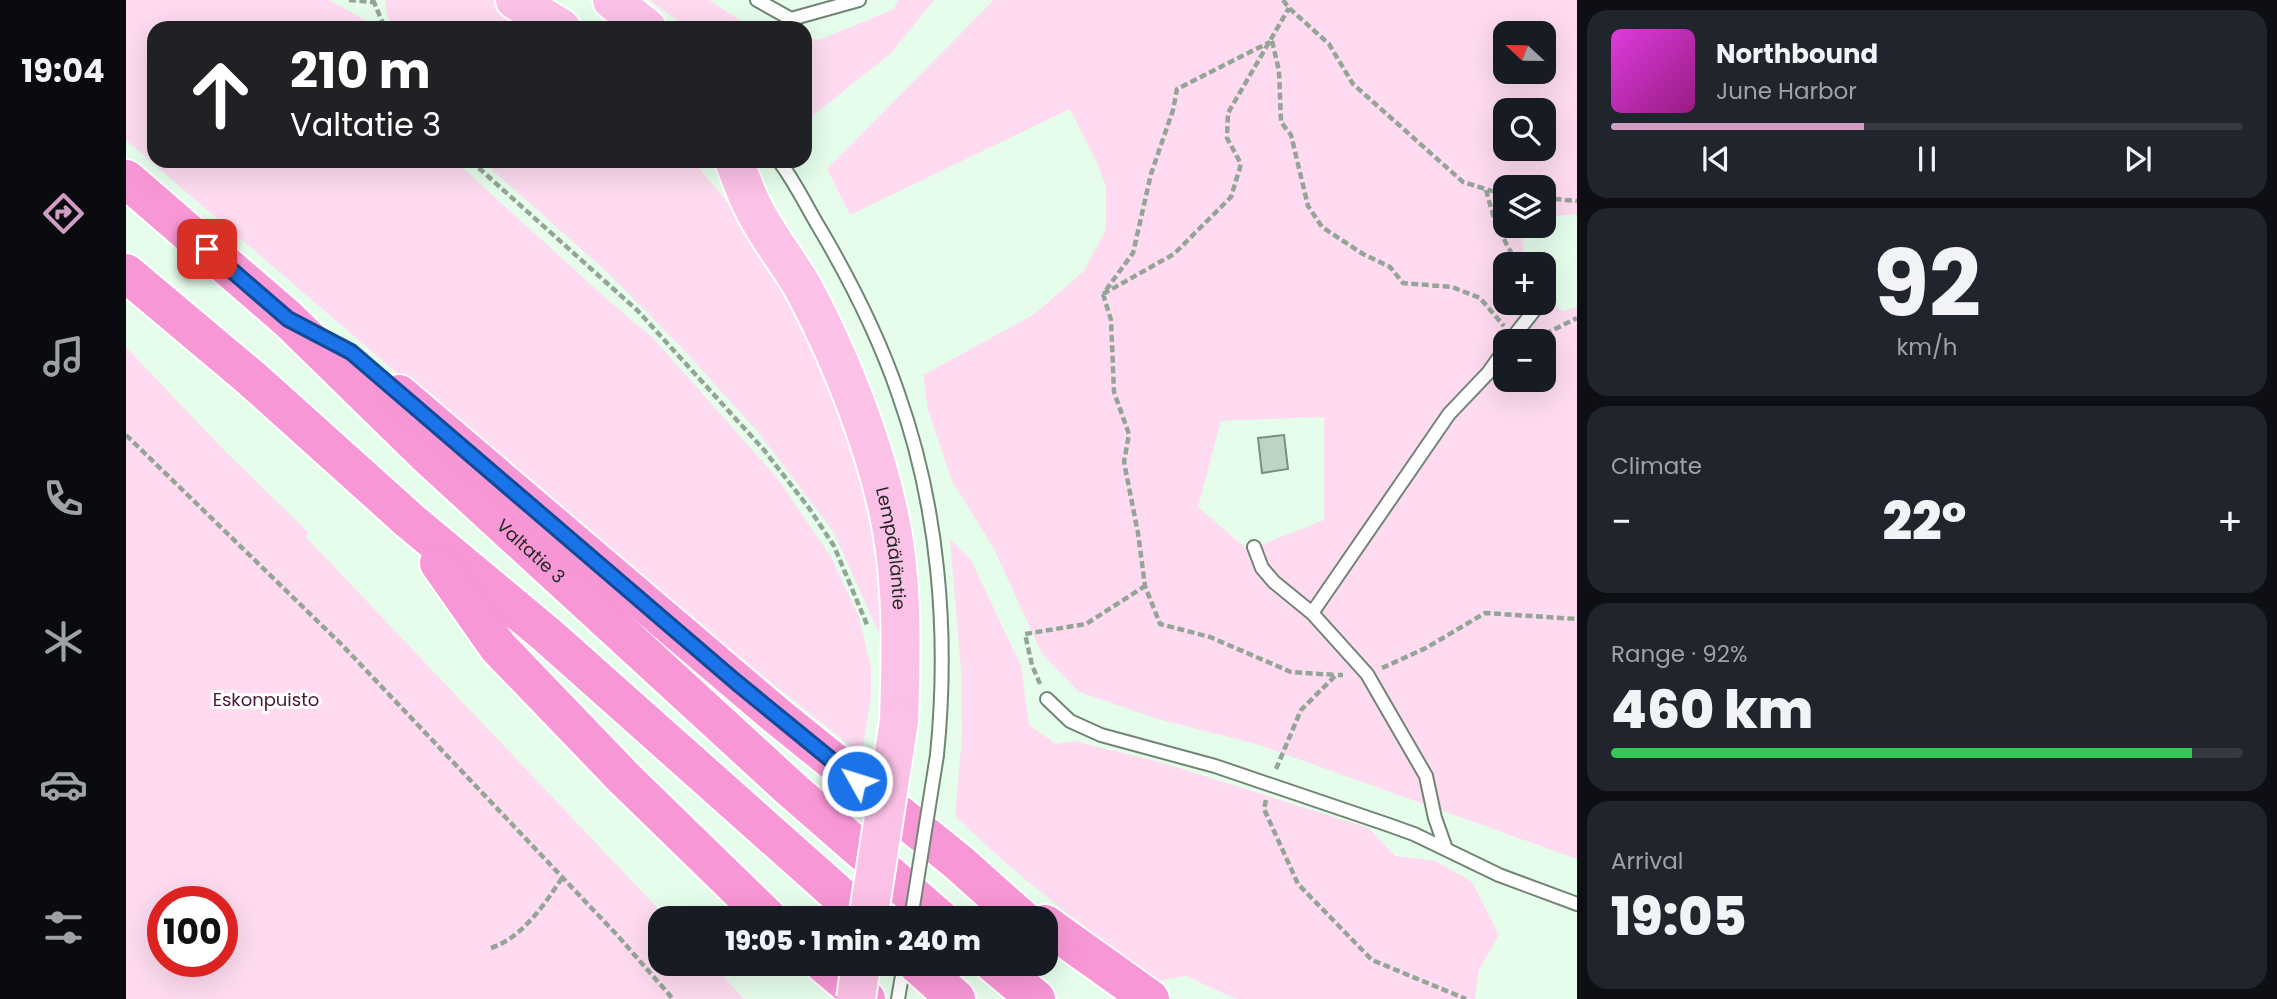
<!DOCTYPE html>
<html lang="en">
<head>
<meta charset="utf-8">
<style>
	:root { --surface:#171b24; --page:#20242c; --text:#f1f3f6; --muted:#9ea1a6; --line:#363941; --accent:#d29dc5 }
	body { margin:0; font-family:Poppins,sans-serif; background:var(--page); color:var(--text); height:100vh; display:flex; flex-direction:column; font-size:26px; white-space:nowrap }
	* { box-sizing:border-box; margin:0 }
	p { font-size:23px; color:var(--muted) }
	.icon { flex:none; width:38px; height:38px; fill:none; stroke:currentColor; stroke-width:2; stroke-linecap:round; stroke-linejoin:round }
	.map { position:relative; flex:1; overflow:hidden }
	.side { display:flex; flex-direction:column; gap:10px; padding:10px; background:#0d0f14; width:700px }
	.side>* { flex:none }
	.guide { position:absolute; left:21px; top:21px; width:665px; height:147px; border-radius:21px; box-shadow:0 7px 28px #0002; background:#202124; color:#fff; overflow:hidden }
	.needle { width:46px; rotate:292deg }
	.tools { position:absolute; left:1367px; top:21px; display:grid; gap:14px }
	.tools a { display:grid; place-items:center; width:63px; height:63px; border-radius:14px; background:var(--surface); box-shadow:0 7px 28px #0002; font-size:35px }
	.speed { position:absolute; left:21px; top:886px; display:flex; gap:14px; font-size:35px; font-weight:700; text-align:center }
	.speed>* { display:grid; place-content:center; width:91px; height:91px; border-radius:50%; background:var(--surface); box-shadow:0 7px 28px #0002; line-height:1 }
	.speed .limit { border:10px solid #d22; background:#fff; color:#111 }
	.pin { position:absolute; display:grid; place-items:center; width:60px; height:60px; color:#fff; margin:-30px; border-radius:14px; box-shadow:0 4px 10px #0006 }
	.me { position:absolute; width:77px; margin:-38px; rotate:309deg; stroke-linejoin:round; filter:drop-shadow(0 0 5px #0008) }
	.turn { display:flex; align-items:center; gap:24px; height:147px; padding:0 28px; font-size:32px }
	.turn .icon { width:91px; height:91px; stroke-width:2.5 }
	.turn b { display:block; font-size:49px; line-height:60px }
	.big { font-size:52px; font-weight:800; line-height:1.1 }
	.side .widget { flex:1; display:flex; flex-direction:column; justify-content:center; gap:10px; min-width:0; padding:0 24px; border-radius:21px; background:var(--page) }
	.side .dial { align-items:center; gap:0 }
	.dial b { font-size:91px; line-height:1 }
	.song { display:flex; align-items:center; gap:21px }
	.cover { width:84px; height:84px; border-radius:10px; background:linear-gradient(135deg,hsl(300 70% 55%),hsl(310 70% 35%)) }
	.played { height:7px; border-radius:4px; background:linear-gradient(90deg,var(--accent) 40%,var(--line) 40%) }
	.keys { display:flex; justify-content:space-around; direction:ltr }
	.heat { display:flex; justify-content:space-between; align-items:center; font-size:38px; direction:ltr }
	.charge { height:10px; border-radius:5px; background:linear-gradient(90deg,#34c759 92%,var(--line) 0) }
	.trip { position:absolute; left:522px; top:906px; width:410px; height:70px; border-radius:21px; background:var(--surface); box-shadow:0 7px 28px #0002; font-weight:800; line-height:70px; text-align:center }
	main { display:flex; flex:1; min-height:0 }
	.tab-bar { display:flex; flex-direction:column; width:126px; justify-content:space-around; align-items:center; background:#090b0e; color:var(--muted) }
	.tab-bar .icon { width:49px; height:49px }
	.tab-bar .current { color:var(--accent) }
	.tab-bar b { font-size:32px; color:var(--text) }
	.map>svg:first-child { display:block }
	.green { fill:#fedbf0; fill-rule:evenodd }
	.building { fill:#bed4c3; stroke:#7a8e7e; stroke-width:2 }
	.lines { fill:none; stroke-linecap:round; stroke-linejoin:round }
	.service-casing { stroke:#718575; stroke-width:16 }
	.primary-casing { stroke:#fff; stroke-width:42 }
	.motorway-casing { stroke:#fff; stroke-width:42 }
	.path { stroke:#94a598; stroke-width:4.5; stroke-dasharray:7 3.5; stroke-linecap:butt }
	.service { stroke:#fff; stroke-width:12 }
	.primary { stroke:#fbc1e6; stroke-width:38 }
	.motorway { stroke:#f897d5; stroke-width:38 }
	.service-bridge-casing { stroke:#718575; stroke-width:16; stroke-linecap:butt }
	.primary-bridge-casing { stroke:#fff; stroke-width:42; stroke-linecap:butt }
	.service-bridge { stroke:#fff; stroke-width:12 }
	.primary-bridge { stroke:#fbc1e6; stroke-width:38 }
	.route-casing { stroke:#114b97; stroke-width:18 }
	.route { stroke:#1a73e8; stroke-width:12 }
	.labels { text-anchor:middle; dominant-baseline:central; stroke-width:6; stroke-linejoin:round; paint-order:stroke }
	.street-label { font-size:18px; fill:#1f2821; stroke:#fff }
	.park-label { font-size:18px; fill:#481439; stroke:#fff }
</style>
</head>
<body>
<main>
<nav class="tab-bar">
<b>19:04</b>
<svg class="icon current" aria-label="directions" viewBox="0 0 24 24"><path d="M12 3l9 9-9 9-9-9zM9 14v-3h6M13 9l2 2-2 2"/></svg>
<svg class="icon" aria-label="music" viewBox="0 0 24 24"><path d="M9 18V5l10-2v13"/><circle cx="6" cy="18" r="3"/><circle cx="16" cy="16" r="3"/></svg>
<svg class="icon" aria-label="phone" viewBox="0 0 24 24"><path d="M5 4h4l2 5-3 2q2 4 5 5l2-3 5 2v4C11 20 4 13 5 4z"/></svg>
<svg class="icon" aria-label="climate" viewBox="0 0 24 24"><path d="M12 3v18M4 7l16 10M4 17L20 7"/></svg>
<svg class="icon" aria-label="car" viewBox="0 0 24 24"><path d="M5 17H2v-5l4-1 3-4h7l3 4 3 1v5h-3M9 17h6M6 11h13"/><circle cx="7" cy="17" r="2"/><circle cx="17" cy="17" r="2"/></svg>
<svg class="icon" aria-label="filters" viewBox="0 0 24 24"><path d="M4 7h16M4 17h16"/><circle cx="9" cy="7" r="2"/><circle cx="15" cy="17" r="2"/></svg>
</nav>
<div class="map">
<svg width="1451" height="999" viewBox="0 0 1451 999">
	<rect width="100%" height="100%" fill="#e6fdeb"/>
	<path class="green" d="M0,0h203l38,21 5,7h-218v133h301l153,139 45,38 125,141 53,78 28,60 12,51v28l-9,59 -297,-237 -439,-378z
		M259,0h113l45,28h-150l-6,-14z
		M523,0h60l41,27 7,1h-69z
		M772,0h36l-43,53 -81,65h-5v-81l14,3 75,-31z
		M868,0h583v214l-33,3v-30h-39v39h17l2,38h-19v39h39v-6l19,14 14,-4v552l-321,-115 -98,-25 -79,-27 -37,-38 -49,-107 -41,-66 -24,-71 -5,-35 110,-60 51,-44 22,-42v-42l-10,-27 -26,-51 -220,106 -23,-46zM1379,33h39v39h-39zM1379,110h39v39h-39zM1379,341h39v39h-39zM1198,417v103l-76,30 -50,-43 23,-86z
		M356,161h211l50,60 71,124 44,113 19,99 6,85 -50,-111 -75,-99 -78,-86 -72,-73z
		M0,347l97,102 86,84 -4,3 363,383h-8v45h52l32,35h-618zM96,901v60h-59v-60z
		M824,539l21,21 50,106 8,59 27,19 18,-3 86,21 209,66 26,28 41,5 36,21 27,53 -20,35 -4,29h-239l-50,-23 -28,5c-71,-52 -140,-103 -203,-165l7,-79 -1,-68z"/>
	<path class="building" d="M1158,435l4,34 -26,4 -4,-35z"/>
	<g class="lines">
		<defs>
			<path id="service" d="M631,0l34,19 68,-19
				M653,161c17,22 29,49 44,73 29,50 56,104 75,159 41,115 51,241 39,362
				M1384,341l30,-38
				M1128,547l8,21 12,14 38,31 55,61 59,102 9,42 11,31
				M1186,613l137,-199 39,-41 17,-24
				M921,699l23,22 31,14 114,31 171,58 28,10 85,41 78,29
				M772,999l6,-35"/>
			<g id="primary">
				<path d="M389,0l46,28"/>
				<path d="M486,0l35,28"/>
				<path id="s1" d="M608,161c6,15 11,30 18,44 14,30 37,57 53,86 37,70 73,161 87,239 11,62 9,128 7,191"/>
			</g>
			<g id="motorway">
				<path id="s2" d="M0,179l162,140 138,135 365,335 149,130"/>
				<path d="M0,273l125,105 159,143 137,114 319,284"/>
				<path d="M273,394l378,322 181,146 64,57"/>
				<path d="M313,563l59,84 127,132 144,140"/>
				<path d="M919,924l105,75"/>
				<path d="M698,964l42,35"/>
				<path d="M791,964l39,35"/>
				<path d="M868,964l42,35"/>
			</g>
		</defs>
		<use href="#service" class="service-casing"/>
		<use href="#primary" class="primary-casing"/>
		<use href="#motorway" class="motorway-casing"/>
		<path class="path" d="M223,0l24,2
			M247,0l12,28
			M1157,0l6,8 40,36 24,40 110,98 42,13
			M1146,41l7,30 2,51 10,13 17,71 14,21 41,27 27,13 13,16 49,4 28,11 24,28
			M345,161l167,150 126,139 45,58 25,38 34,81
			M1360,190l9,32 22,42
			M1418,198l33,3
			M980,290l27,-37 18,-79 22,-64 4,-21 93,-47
			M977,294l8,26 3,72 15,42 -5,28 14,71 7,53 15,38 50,13 81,35 45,3
			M977,294l71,-40 57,-57 10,-33 -14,-26 1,-25 61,-105
			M1409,336h6l36,-18
			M0,435l217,211 275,290 55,63
			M1256,668l44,-20 59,-35 92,6
			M914,684l-8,-19 -7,-31 61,-10 59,-38
			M1150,769l25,-59 35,-35h7
			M1140,800l-2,9 34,75 74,76 94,39
			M365,948c32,-11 53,-43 71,-70"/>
		<use href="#service" class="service"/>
		<use href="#primary" class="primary"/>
		<use href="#motorway" class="motorway"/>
		<defs>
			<path id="service-bridge" d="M785,919l26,-164"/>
			<path id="primary-bridge" d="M742,919l31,-198
				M730,999l5,-35"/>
		</defs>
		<use href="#service-bridge" class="service-bridge-casing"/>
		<use href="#primary-bridge" class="primary-bridge-casing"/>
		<use href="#service-bridge" class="service-bridge"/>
		<use href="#primary-bridge" class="primary-bridge"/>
	</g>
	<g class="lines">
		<defs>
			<path id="route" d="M81,249l81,70 63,33 385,330 121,99"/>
		</defs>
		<use href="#route" class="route-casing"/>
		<use href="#route" class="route"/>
	</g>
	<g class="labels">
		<g class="street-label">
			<text stroke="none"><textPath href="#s1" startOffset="422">Lempääläntie</textPath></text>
			<text stroke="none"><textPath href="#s2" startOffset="550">Valtatie 3</textPath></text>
		</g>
		<g class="park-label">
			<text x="140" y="699">Eskonpuisto</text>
		</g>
	</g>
</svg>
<div class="tools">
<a><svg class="needle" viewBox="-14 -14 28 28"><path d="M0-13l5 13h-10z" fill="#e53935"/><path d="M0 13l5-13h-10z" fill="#9ea1a6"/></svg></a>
<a><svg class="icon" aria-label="search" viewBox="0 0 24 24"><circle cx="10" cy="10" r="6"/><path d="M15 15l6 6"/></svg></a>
<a><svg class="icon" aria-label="layers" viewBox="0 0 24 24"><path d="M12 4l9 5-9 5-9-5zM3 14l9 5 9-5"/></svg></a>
<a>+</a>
<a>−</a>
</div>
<div class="speed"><div class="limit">100</div></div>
<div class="pin" style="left:81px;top:249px;background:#d93025"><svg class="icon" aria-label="arrive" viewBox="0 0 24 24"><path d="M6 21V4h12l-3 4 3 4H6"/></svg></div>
<svg class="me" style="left:731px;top:781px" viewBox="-20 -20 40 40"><circle r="17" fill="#1a73e8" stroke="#fff" stroke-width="3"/><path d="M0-11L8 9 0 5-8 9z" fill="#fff"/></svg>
<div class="trip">19:05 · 1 min · 240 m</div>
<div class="guide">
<div class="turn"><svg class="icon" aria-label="ahead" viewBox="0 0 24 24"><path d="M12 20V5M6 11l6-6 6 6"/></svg><div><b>210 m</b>Valtatie 3</div></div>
</div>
</div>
<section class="side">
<div class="widget">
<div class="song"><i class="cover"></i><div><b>Northbound</b><p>June Harbor</p></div></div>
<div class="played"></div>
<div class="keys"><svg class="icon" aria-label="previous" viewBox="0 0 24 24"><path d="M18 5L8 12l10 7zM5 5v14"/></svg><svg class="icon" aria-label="pause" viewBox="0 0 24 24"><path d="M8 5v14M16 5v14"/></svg><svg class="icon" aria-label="next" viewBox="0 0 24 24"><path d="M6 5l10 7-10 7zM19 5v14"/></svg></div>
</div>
<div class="widget dial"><b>92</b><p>km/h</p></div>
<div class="widget"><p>Climate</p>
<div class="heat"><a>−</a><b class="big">22°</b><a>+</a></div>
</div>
<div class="widget"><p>Range · 92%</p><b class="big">460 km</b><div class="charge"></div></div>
<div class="widget"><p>Arrival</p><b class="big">19:05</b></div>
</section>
</main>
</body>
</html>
